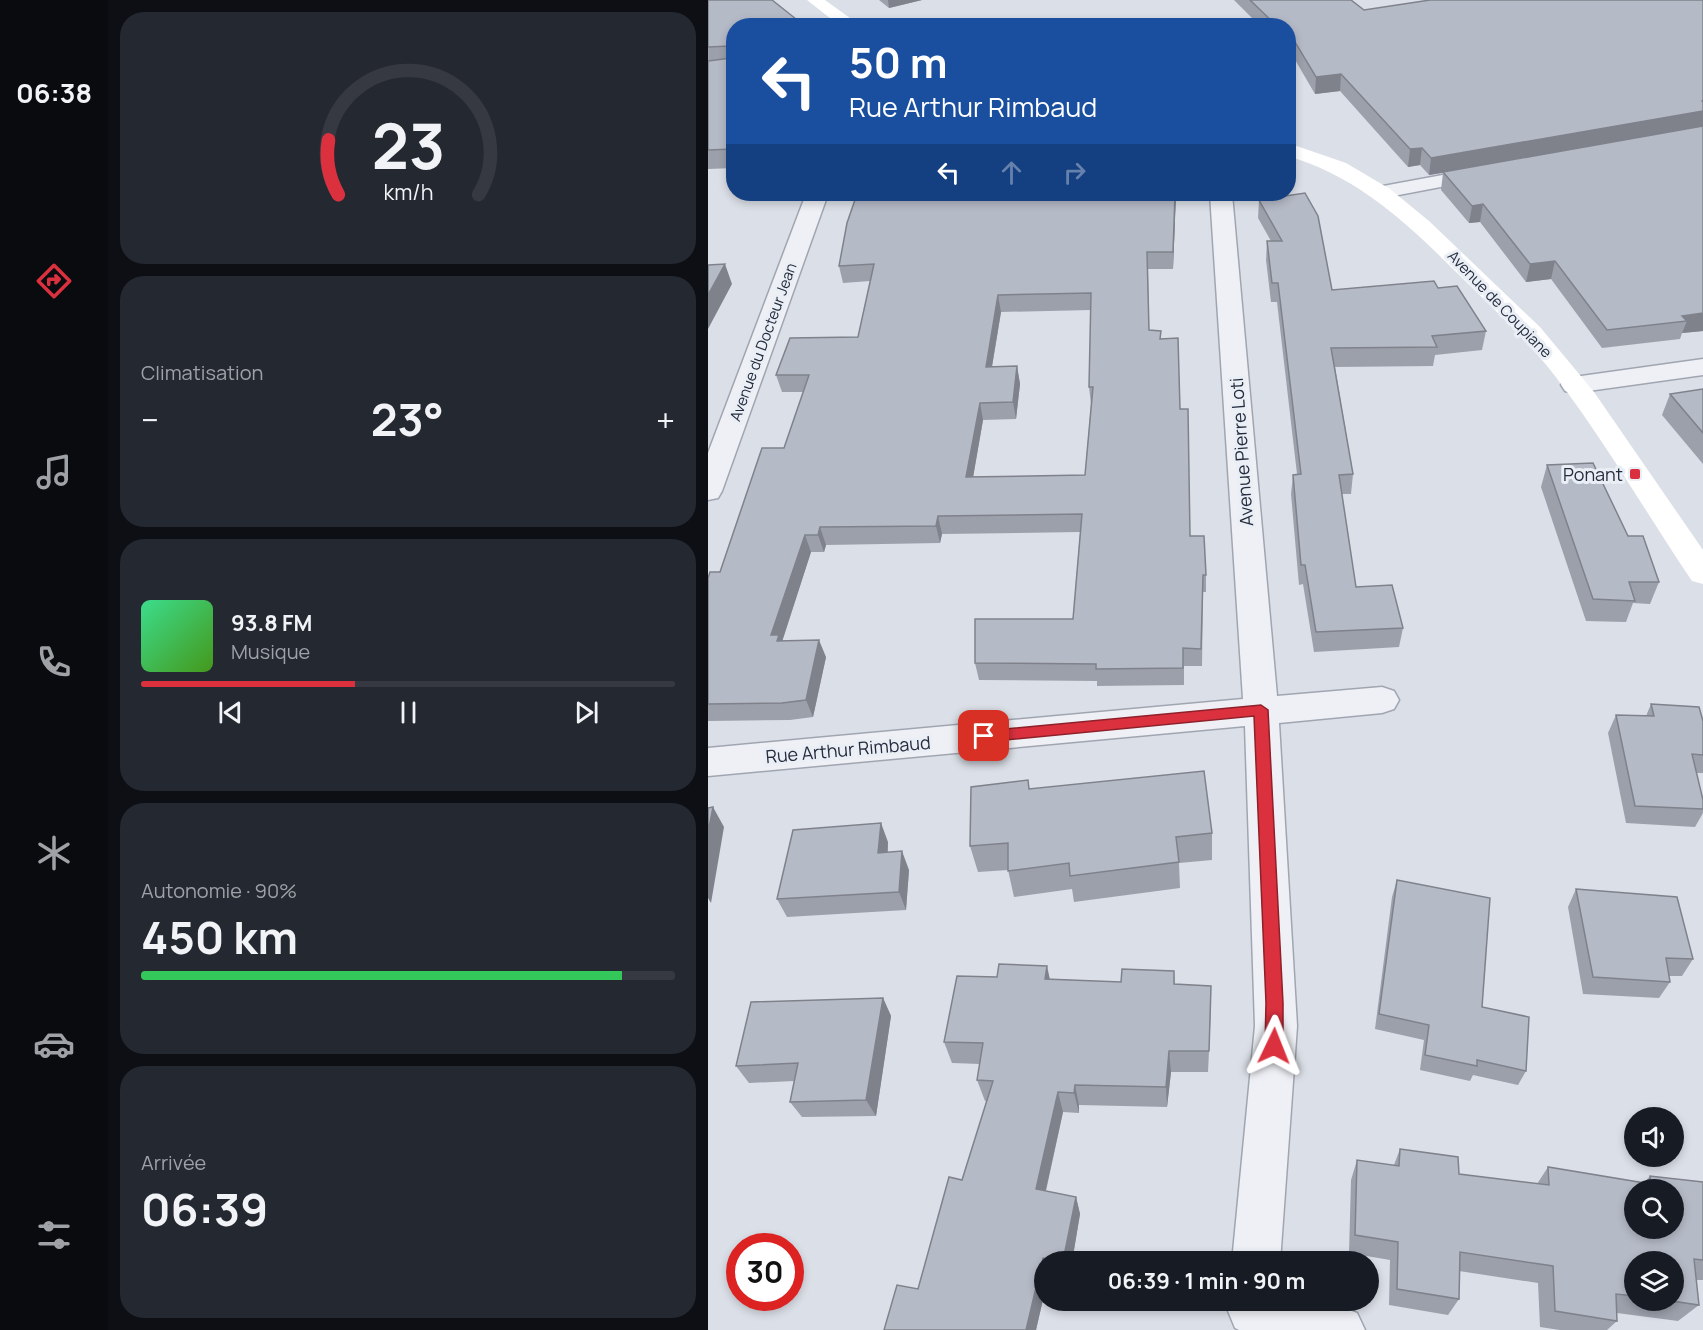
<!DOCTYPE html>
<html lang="fr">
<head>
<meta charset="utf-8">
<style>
	:root { --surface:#171b24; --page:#242831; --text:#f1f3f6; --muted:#9ea1a6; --line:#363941; --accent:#db313f }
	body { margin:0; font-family:Manrope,sans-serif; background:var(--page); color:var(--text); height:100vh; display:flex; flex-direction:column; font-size:22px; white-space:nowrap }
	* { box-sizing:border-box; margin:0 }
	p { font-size:20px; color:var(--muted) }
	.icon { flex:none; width:33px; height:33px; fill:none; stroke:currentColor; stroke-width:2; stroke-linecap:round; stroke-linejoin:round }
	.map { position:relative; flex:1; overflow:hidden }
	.side { display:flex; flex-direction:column; gap:12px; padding:12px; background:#0d0f14; width:600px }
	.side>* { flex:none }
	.guide { position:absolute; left:18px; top:18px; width:570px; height:183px; border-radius:24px; box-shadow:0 3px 9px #0003; background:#1a4fa0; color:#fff; overflow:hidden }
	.tools { position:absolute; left:916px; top:1107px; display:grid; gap:12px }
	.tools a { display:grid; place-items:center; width:60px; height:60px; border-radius:50%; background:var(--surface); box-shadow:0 3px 9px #0003; font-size:30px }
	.speed { position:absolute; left:18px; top:1233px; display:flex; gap:12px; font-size:30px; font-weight:700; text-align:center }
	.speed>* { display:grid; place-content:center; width:78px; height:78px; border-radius:50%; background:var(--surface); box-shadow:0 3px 9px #0003; line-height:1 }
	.speed .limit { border:9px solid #d22; background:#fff; color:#111 }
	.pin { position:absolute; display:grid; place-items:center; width:51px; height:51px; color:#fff; margin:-26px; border-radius:12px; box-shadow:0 3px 9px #0006 }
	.me { position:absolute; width:66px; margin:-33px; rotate:2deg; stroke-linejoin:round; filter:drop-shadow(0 0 4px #0008) }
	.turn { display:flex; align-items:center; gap:21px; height:126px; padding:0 24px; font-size:27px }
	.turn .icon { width:78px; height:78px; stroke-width:2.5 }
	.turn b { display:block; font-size:42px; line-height:51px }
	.lanes { display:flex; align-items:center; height:57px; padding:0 24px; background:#0003; justify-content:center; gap:30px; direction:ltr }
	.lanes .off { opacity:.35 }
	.big { font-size:45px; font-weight:700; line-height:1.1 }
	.side .card { flex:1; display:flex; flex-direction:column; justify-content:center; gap:9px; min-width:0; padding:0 21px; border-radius:24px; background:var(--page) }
	.side .dial { align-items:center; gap:0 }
	.dial svg { height:156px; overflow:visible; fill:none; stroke:var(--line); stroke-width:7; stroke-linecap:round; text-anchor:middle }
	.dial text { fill:var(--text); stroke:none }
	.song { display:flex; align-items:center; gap:18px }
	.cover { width:72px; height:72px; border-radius:9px; background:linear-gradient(135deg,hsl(150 70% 55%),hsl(100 70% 35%)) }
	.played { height:6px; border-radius:3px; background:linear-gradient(90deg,var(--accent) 40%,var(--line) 40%) }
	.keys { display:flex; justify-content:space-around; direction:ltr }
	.heat { display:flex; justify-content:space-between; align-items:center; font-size:33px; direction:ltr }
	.charge { height:9px; border-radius:4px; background:linear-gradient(90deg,#34c759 90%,var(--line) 0) }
	.trip { position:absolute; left:326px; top:1251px; width:345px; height:60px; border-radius:30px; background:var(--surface); box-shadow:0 3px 9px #0003; font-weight:700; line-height:60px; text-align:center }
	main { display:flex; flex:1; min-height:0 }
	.menu { display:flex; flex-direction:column; width:108px; justify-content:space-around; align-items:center; background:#090b0e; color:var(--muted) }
	.menu .icon { width:42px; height:42px }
	.menu .on { color:var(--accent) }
	.menu b { font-size:27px; color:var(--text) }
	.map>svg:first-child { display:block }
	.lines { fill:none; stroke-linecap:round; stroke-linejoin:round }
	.street-casing { stroke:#a0a6b1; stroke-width:3 }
	.street { fill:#eef0f5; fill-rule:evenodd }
	.secondary { fill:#fff; fill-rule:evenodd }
	.wall { fill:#9ca0ab; fill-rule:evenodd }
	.shaded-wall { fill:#7f828b }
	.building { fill:#b5bac7; stroke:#7f828b; stroke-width:1.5; fill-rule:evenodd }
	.route { fill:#db313f; stroke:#8e2029; stroke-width:1.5 }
	.poi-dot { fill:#db313f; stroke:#eaeef5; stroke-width:2 }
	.labels { text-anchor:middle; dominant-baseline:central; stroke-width:6; stroke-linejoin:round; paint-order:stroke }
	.far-street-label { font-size:15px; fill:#242c3e; stroke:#eaeef5 }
	.street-label { font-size:18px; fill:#242c3e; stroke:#eaeef5 }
	.poi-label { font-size:18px; fill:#242c3e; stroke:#eaeef5; text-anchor:end }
</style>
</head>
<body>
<main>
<nav class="menu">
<b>06:38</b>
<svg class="icon on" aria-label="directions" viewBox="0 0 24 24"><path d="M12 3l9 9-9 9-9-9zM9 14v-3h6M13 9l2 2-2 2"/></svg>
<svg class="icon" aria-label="music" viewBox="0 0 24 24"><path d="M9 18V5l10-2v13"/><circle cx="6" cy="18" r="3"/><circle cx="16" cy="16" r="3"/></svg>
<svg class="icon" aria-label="phone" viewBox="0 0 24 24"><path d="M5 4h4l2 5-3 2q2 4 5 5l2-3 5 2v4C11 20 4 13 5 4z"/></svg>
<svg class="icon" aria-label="climate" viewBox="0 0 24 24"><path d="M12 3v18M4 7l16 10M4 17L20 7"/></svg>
<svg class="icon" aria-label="car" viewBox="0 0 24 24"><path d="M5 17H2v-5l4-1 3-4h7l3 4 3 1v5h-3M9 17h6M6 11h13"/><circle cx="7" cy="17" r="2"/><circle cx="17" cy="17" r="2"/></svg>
<svg class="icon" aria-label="filters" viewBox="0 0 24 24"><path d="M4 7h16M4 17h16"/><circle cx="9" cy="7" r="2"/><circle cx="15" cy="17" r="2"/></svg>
</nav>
<section class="side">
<div class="card dial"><svg viewBox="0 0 100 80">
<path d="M14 69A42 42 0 1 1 86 69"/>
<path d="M14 69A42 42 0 0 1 9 41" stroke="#db313f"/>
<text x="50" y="56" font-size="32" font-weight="700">23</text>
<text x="50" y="72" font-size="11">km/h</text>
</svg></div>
<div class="card"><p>Climatisation</p>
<div class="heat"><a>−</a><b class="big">23°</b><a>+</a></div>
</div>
<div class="card">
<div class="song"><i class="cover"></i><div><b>93.8 FM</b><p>Musique</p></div></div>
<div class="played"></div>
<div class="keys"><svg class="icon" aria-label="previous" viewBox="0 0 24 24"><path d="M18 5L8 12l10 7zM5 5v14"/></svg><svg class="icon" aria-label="pause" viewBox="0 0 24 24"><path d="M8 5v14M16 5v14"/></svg><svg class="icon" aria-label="next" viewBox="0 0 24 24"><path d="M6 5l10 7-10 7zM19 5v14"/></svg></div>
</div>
<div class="card"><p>Autonomie · 90%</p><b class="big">450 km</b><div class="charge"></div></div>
<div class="card"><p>Arrivée</p><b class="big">06:39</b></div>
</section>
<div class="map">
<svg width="995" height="1330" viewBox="0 0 995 1330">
	<rect width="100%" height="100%" fill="#dbdfe7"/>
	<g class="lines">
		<defs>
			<path id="street" d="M778,167l7,2 3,4 -3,4 -110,21 -8,-1 -3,-5 3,-5 8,-1z
				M98,194h22l-106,297 -4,7 -10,2v-47z
				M502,194h22l45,502 105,-9 12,4 5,9 -5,9 -12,4 -103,10 18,303 -17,236h-48l23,-236 -10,-300 -537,50v-28l535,-49z
				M995,359v16l-129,18 -9,-2 -4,-6 4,-6 9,-2z
				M521,1300c43,0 87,-4 128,13l8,17h-126l-4,-2 -7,-17z"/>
		</defs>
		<use href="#street" class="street-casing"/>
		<use href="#street" class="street"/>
		<path class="secondary" d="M99,0h18l36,26h-21z
			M580,143l58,20 44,26 39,32 111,106 54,65 109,158v34l-11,-3c-46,-68 -87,-140 -137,-205 -31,-40 -68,-73 -103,-108 -49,-49 -97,-92 -164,-112z"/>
	</g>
	<path class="wall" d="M0,0l26,26v142l-26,1z
		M171,0h43l-33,8z
		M526,0h117l352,331 -21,2 -2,6 -78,9 -51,-69 -25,3 -46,-60 -11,1 -28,-33 2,-17 -14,2 -9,-10 -12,2 -68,-76 -25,3 -21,-36 -6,-5v-27h-28z
		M149,194h319l-3,75h-25l1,61 12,9 19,70 10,127 16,39v17h-3l-1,74h-18v19l-87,1v-5l-118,-1 -4,-17 98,-44 7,-87 -138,2 -2,9 -114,2 -2,7h-13l-29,89 44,16 -13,60 -23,3 -82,1v-143l12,-6 64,-124 19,-56h-21l-6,-17 82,-38 12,-56 -27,2 -4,-17zM383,310l-2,77 2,17 -6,71 -112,2 10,-57 33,-1 4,-35 -3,-18 -25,1 9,-55z
		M551,200l73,90 106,-2 48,43 -4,19 -47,5 -2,11 -98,1 18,107 -2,20h-9l14,93 47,41 -4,19 -85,5 -11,-68 -4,1 -8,-91 2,-19 4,-1 -20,-172h-6l-5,-42 1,-19h4l-13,-23z
		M995,389v75l-41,-49 8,-21z
		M839,465l81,71 31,46 -9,22 -17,-1 -7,19 -40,-1 -45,-134z
		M943,704l52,17v52h-7l7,27v13l-8,14 -69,-4 -18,-90 8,-18 30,1z
		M322,789l182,44v27l-33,3 1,25 -106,14 -2,-13 -58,8 -6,-27 -30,2 -8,-26z
		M180,842v10l21,18 -3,40 -119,7 -10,-18z
		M689,880l129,191 -8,14 -45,-10 -3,6 -50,-11 4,-30 -49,-11 17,-132z
		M868,889l117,70 -11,17h-13l1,6 -11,16 -76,-4 -15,-87z
		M466,971l1,14 36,23 -3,64h-37l-4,35 -88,-2v8l-16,-1 -17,79 30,6 4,17 -8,48h-28v33l-8,35h-152l34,-41 44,-109 25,-79h-2l-8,-21 3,-16 -28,-1 -8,-21 106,-63 71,3z
		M175,998l8,18 -15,100 -74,1 -12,-15 4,-21 -45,2 -13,-17z
		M692,1149l59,25 78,10 11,-17 96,16 6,-7 53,6v98h-7l3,25 -21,16 -61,-8v8l-10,9h-47l-20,-3 -2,-44 -79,-12v28l-11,16 -59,-10 1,-45 -41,-7 2,-73 6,-20 37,5zM927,1262l39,38h-39z"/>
	<path class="shaded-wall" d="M180,0h34l-33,8z
		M633,74l-1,17 -25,3 1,-17z
		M995,100v27l-274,48 2,-17z
		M714,148l-2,17 -12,2 2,-18z
		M467,194h1l-3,75v-17z
		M775,204l-3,18 -11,1 3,-17z
		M847,261l-4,18 -25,3 4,-18z
		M17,264l7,20 -24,45v-34z
		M290,295l3,17 -12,72 -3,-17z
		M995,313v18l-21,2 5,-12 -5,-5z
		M309,366l3,18 -4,35 -3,-17z
		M272,403l3,17 -13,75 -4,-18z
		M230,516l4,18 -2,9 -4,-17z
		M112,527l6,18 -2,7 -6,-17z
		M97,535l6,17 -29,90 4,10 -15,-17z
		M111,640l7,17 -13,60 -7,-17z
		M5,807l11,20 -13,76 -3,-5v-65z
		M173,823l7,19 -2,30 -8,-19z
		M194,851l7,19 -3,40 -7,-18z
		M339,966l5,23 -7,-10z
		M175,998l8,18 -15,100 -10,-16z
		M461,1051l2,21 -4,35 -1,-20z
		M367,1085l4,20v8l-5,-20z
		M350,1092l5,20 -21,95 -6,-18z
		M368,1197l4,17 -8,48h-9z
		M335,1258l1,4v33l-8,35h-10z"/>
	<path class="building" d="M0,0h64l29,23v3h-67v123l-26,1v-89l23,-3 -1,-12 -22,1z
		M542,0h101l13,10 66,-10h273v100l-1,1 1,1v9l-272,47 -9,-10 -12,1 -69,-75 -25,3 -21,-35 -7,-5v-11h-11z
		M995,126v187l-21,3 5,5 -80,9 -52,-69 -25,3 -47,-60 -11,2 -29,-34z
		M597,193l13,23 14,74 102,-9 4,7 19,-2 29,45 -54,5 5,11 -106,1 22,126 -14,1 17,112 36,-2 11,43 -87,4 -11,-67h-4l-8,-90 8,-1 -23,-191h-6l-5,-42h15l-23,-41z
		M149,194h318l-2,58h-26l2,78 12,1 -1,8 18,-1 2,71h8l2,127h14l2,39h-3l-2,74 -18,-1v20l-87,1v-5l-121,-1v-44h98l9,-105 -144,2 -2,10 -116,1 -2,8h-13l-34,100h8l-2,6 42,-1 -13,60 -24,3 -74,1v-126l2,-6h10l42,-124h22l25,-73h-33l14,-37 68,-1 16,-73 -35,2 8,-43zM383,293l-2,94h4l-8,88 -119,2 14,-74 33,-1 4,-36 -31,1 12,-72z
		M17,264l-17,31v-30z
		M995,389v44l-33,-39z
		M885,463l35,73h15l16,46h-30l6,19 -42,-2 -46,-134z
		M943,704l48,3 4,14v34l-11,-1 11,46v9l-68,-3 -19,-91 38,1z
		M496,771l8,62 -36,4 3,25 -109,14 -1,-13 -61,8v-28l-38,3 1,-59 57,-7 1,9z
		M5,807l-5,26v-25z
		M173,823l-3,30 24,-2 -3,41 -122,7 16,-69z
		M689,880l93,18 -8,109 47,10 -3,54 -49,-11v6l-52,-11 4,-30 -50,-11z
		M868,889l101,8 16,62 -27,-1 4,24 -77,-5z
		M291,964l48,2 -2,13 76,3 1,-13 52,2v13l37,2 -2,65h-40l-3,36 -91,-2 -1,8 -16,-1 -22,97 40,8 -13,64 -20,-3 -17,72h-142l13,-45 21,4 31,-112 13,3 31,-99 -16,-1 6,-37 -39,-1 13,-66 40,1z
		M175,998l-17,102 -76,2 8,-39 -62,3 15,-64z
		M692,1149l58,8 1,17 90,11 -1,-18 103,17 -1,-8 53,6v78l-9,-1 5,46 -34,-5h9v-38h-39v34l-19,-2 1,27 -62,-10 -2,-45 -93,-14 -1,47 -62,-10 1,-47 -43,-7 2,-75 42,6zM927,1190h39v38h-39z"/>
	<path class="route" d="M553,705l7,5 15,293v43l-3,6 -6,2 -6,-2 -3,-6 1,-43 -12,-287 -270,26 -7,-6 7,-5z"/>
	<rect class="poi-dot" x="921" y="468" width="12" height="12" rx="3"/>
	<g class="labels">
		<g class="far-street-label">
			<text transform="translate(792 304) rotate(46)">Avenue de Coupiane</text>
			<text transform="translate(55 342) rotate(-70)">Avenue du Docteur Jean</text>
		</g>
		<g class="street-label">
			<text transform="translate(533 452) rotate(-94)">Avenue Pierre Loti</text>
			<text transform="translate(140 749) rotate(-5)">Rue Arthur Rimbaud</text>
		</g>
		<g class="poi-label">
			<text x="915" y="474">Ponant</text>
		</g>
	</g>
</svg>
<div class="tools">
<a><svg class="icon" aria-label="sound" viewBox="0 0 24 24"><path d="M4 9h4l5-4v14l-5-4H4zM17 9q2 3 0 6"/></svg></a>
<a><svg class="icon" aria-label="search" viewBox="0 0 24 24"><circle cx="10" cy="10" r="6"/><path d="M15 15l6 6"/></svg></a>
<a><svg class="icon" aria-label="layers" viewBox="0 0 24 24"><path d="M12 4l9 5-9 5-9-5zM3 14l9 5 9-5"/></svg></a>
</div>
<div class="speed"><div class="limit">30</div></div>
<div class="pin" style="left:276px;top:736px;background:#d93025"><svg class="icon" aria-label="arrive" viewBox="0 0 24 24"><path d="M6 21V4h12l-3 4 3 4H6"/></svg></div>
<svg class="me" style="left:566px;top:1046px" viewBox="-20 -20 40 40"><path d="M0-17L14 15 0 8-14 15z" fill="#db313f" stroke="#fff" stroke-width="4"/></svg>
<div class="trip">06:39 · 1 min · 90 m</div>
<div class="guide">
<div class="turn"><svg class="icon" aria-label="left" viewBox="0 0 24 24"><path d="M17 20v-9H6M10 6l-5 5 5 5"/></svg><div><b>50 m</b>Rue Arthur Rimbaud</div></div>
<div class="lanes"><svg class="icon" aria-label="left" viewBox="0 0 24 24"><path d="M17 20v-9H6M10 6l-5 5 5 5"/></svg><svg class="icon off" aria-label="ahead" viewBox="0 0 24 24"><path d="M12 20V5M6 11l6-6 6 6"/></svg><svg class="icon off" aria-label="right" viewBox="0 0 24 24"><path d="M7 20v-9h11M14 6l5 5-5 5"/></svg></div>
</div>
</div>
</main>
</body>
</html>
